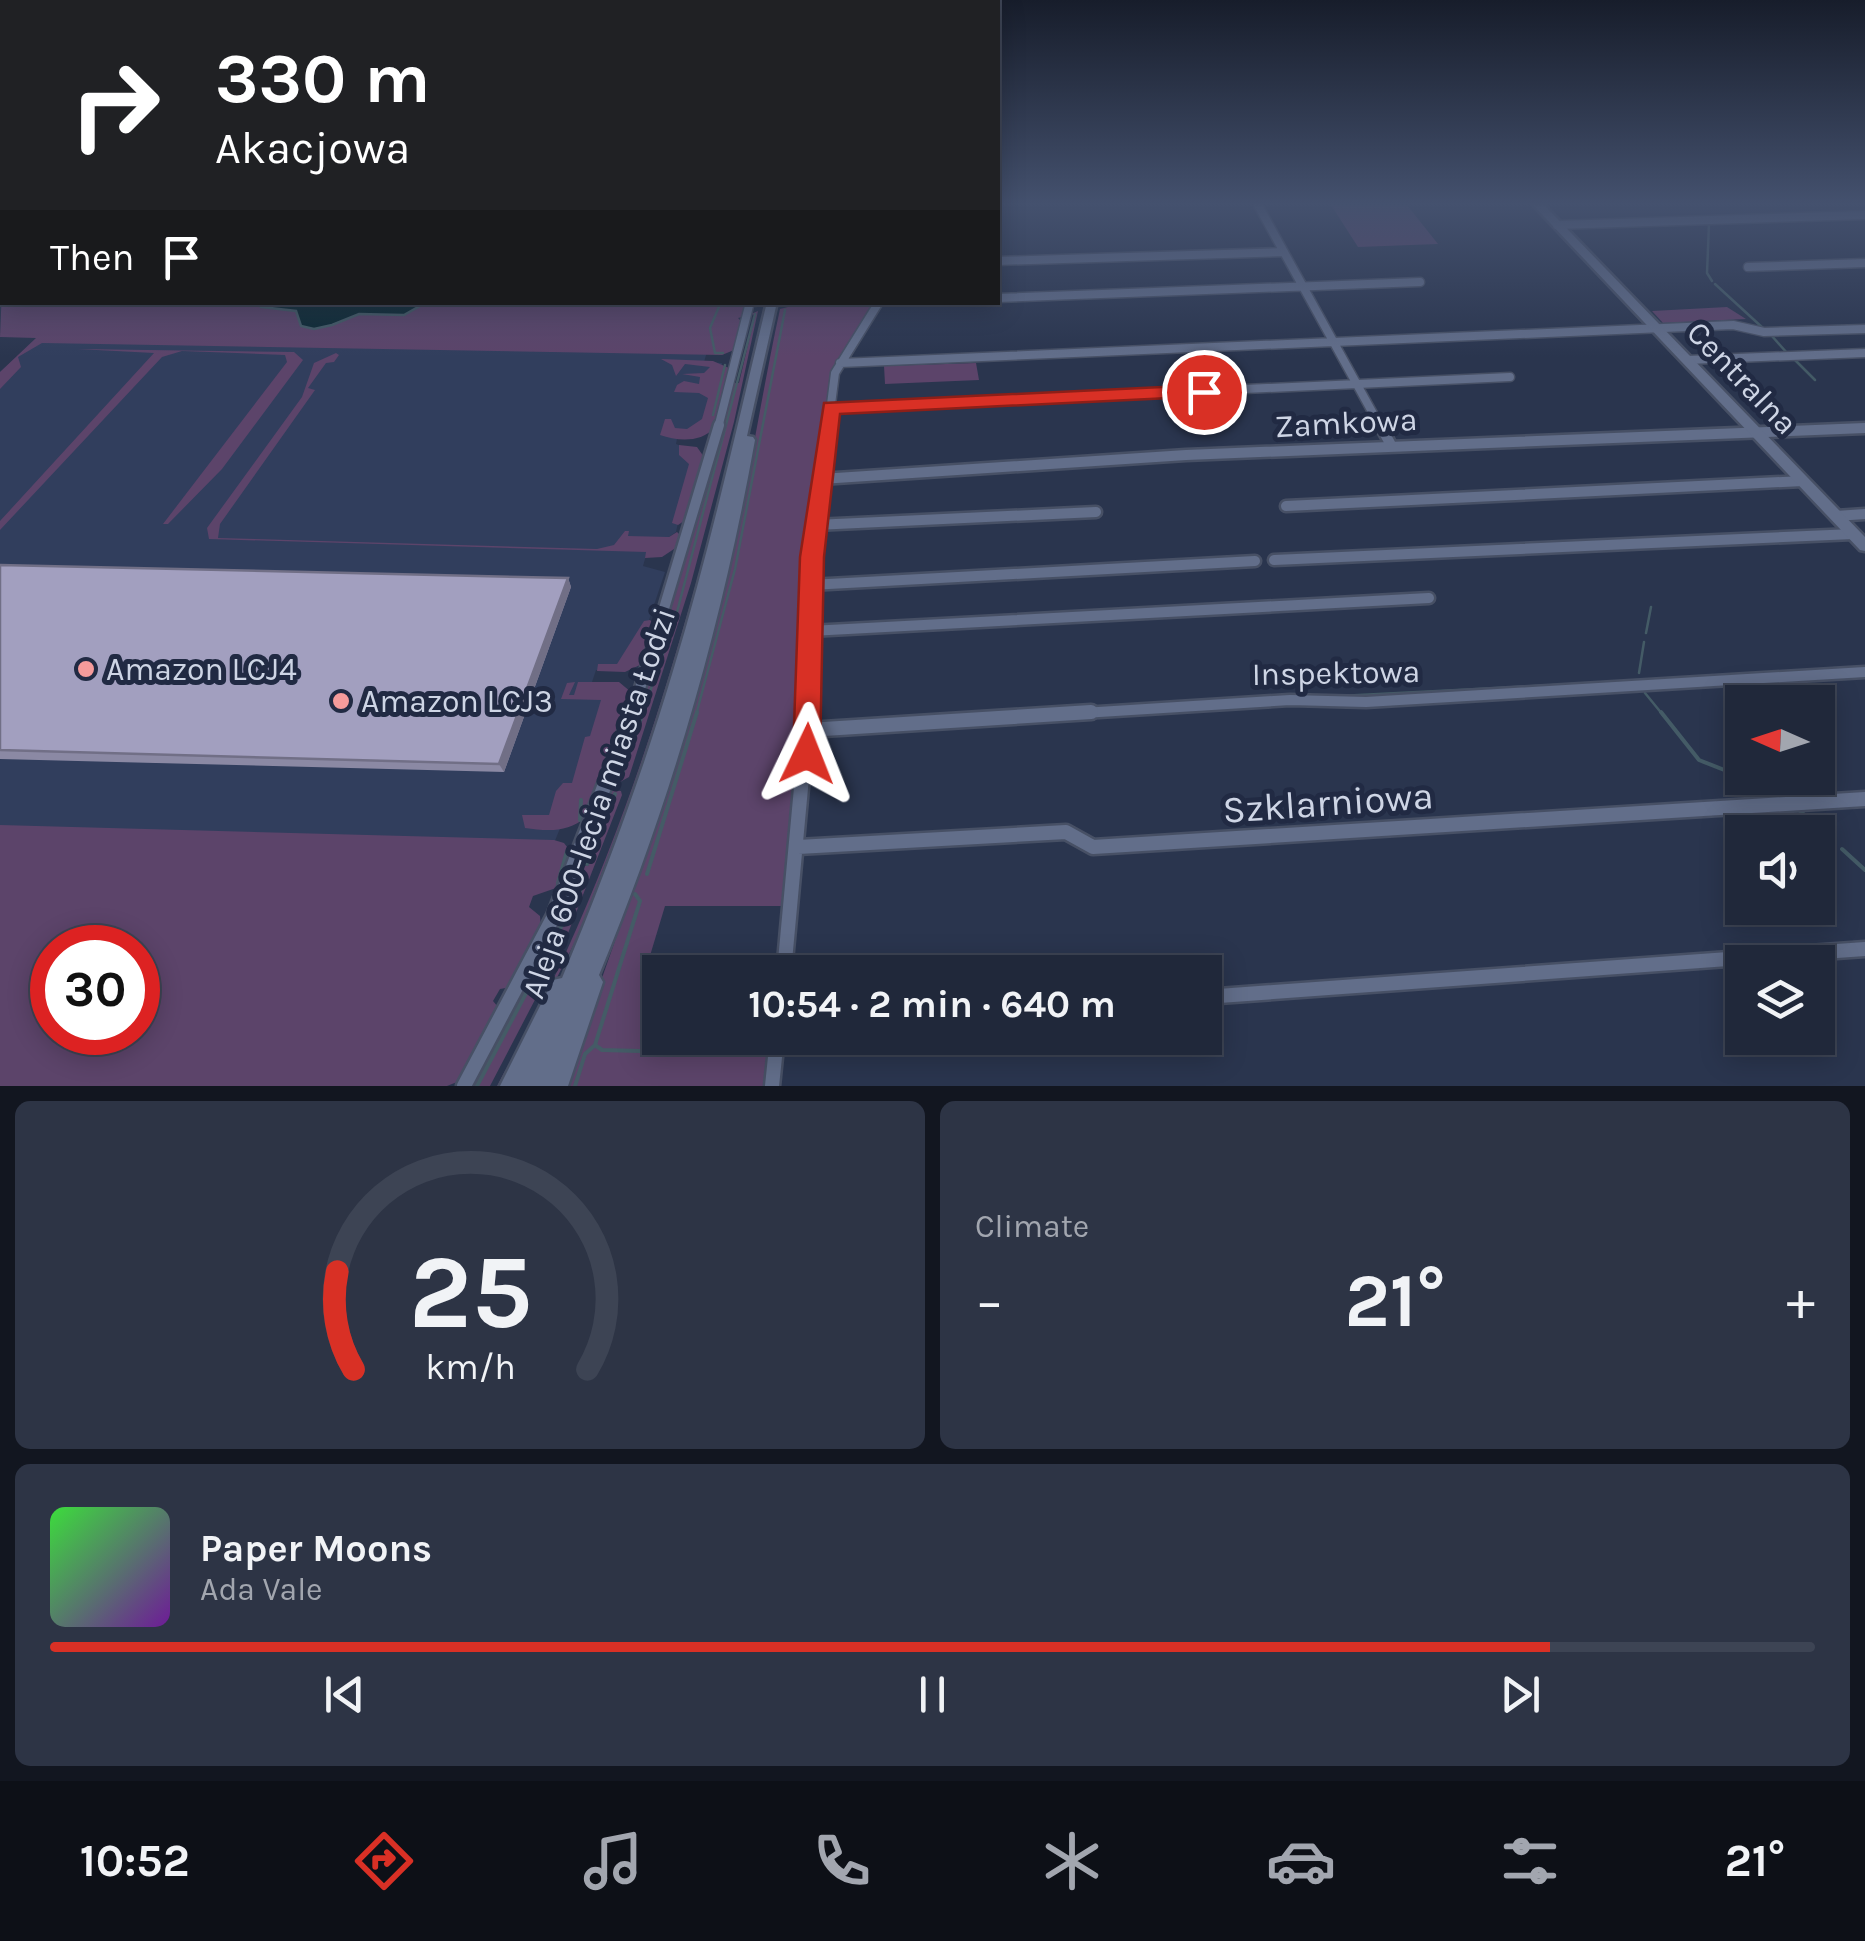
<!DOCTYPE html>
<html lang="en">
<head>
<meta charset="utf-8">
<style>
	:root { --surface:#20283a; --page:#2d3445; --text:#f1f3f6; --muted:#a2a6af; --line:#3d4454; --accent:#d93025 }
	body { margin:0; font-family:Karla,sans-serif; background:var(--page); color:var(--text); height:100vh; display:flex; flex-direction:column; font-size:38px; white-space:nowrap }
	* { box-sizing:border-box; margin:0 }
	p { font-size:32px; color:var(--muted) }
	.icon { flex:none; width:55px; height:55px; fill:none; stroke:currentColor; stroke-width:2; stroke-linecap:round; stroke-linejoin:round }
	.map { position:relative; height:1086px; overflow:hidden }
	.panel { display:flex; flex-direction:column; gap:15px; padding:15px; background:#121620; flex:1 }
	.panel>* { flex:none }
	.guide { position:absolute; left:0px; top:0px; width:1000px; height:305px; box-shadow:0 5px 25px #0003,0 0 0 2px var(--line); background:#202124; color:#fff; overflow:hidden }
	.needle { width:65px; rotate:273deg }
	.controls { position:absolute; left:1725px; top:685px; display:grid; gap:20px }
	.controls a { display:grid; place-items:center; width:110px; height:110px; border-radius:0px; background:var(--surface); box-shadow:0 5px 25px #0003,0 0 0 2px var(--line); font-size:50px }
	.speed { position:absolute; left:30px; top:925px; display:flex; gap:20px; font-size:50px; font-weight:700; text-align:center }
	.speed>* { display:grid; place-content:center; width:130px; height:130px; border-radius:50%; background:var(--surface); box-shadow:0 5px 25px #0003,0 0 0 2px var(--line); line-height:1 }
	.speed .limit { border:15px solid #d22; background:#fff; color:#111 }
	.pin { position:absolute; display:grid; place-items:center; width:85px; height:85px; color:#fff; margin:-42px; border:5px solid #fff; border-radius:50%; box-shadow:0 2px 10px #0007 }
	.me { position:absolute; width:110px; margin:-55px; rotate:2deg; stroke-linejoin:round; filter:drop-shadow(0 0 8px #0008) }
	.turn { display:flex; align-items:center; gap:35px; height:210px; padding:0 50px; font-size:45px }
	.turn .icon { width:130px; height:130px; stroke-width:2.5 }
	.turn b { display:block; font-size:70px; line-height:85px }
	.then { display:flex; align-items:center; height:95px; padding:0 50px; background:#0003; gap:20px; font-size:38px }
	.big { font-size:75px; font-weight:700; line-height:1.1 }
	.panel .card { flex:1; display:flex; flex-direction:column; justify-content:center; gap:15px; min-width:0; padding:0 35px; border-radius:15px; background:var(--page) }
	.panel .dial { align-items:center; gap:0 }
	.dial svg { height:260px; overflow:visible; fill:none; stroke:var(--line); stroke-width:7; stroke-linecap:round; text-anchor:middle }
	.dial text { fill:var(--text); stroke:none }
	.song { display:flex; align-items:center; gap:30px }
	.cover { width:120px; height:120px; border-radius:15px; background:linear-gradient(135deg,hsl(120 70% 55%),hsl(280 70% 35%)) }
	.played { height:10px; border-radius:5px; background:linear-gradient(90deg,var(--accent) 85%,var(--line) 85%) }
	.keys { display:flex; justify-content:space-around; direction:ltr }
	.heat { display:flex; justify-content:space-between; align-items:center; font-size:55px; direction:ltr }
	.panel .tiles { flex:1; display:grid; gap:15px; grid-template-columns:1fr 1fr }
	.card:last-child { grid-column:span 2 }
	.trip { position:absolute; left:642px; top:955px; width:580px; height:100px; border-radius:0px; background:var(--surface); box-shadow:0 5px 25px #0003,0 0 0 2px var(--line); font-weight:700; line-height:100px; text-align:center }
	.tab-bar { display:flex; height:160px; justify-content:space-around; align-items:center; background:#0d1017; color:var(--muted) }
	.tab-bar .icon { width:70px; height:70px }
	.tab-bar .current { color:var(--accent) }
	.tab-bar b { font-size:45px; color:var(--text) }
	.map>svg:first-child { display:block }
	.built { fill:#313e5d }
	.green { fill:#5c446a; fill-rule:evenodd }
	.water { fill:#092730; stroke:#445b66; stroke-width:2.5 }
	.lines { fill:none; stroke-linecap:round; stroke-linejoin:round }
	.stream-far1 { stroke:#445b66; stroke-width:2.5 }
	.stream { stroke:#445b66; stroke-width:4 }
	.street-far2-casing { stroke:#475065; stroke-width:11 }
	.street-far1-casing { stroke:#475065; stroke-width:15 }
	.street-casing { stroke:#475065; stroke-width:19 }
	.secondary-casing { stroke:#475065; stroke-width:5 }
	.street-far2 { stroke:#626e8a; stroke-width:8 }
	.street-far1 { stroke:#626e8a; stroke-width:10 }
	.street { stroke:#626e8a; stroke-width:14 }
	.secondary { fill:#626e8a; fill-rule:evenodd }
	.wall { fill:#8b89a4 }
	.shaded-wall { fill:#716f86 }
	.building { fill:#a29fbf; stroke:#716f86; stroke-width:2.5 }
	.route { fill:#d93025; stroke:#8d1f18; stroke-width:2.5 }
	.poi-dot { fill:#f59b9b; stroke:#212a43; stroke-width:4 }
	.labels { text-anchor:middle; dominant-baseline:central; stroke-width:10; stroke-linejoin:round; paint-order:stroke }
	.street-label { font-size:32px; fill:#ced5e5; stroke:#212a43 }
	.poi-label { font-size:32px; fill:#ced5e5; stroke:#212a43; text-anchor:start }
	.near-street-label { font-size:38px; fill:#ced5e5; stroke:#212a43 }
</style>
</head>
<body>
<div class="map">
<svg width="1865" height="1086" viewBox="0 0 1865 1086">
	<rect width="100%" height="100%" fill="#2a354e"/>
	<path class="built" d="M35,340l672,12 -3,10 18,1 -8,60 -37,16 -1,5 18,7 -18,81 -29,20 -4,14 22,6 -16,48 4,4 -27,47 -30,-1 -4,12 27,2 -67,164 -552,-7v-469z"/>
	<path class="green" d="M1331,205h76l31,39 -80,3z
		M2,288v14l744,1 -4,14 -4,1 3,3 -7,29 -12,5 -680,-12 -24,14 3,10 -21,22v-17l36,-34 -36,-1z
		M766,303l-25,119 -45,173 -60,188 -59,155 -75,148h-5c24,-45 49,-89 70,-136 93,-205 148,-428 199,-647z
		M781,303h95l-42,64 -21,131 -7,72 -1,125 -20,211h-120l-16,53 130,3 -1,10h-118v66h110l-5,48h-200c49,-147 105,-292 146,-442 30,-110 45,-224 69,-335l8,-2z
		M1727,307l19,12 -83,4 -11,-12z
		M758,311l-24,111 -43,161 -62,194 -9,5 -5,-6 41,-118 78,-275h5l16,-68 -4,-1z
		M77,349l217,3 9,8 -81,109 -54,55h-5l124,-162 -2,-7 -103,-4 -20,6 -162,173v-9l154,-168z
		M336,353l3,2 -5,7 -8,1 -18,25 7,2 -95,134 -2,14 379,11 17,-4 11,-14h4l-1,5 41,1 8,-5 4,4 -4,11 -15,10 -17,1 1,-6 -437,-13 -2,-11 95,-131 12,-34z
		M661,359l52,2 16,7 -15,60c-13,15 -37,13 -54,7l5,-16h6l4,9 12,1 15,-10 6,-21 -9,-5 -25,-1 3,-7 7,-4 15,3 1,-7 -18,-3 22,-1 6,-6 -25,-3 -9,12 -4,-11z
		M976,363l3,17 -94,4 -1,-18z
		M679,445l18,2 7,10 -17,62 -9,6 -6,-2 17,-59 -10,-9z
		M650,620l5,5 -15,40 -15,7 -28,-1 1,-7h19l27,-43z
		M575,682l-6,13h5l4,-13h41l12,10v11l-45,114c-18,16 -39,14 -61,11l-3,-13h27l7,-24 7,-8h9l13,-46 5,-1 11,-36 -40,-1 6,-16z
		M612,790l9,1 1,4 -59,151 -73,140h-18l50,-94 6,1 52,-105h3l2,-4 -10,-2 6,-17 7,1 5,-13 -7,-2z
		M0,825l554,15 10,3 7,9 -15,36 -23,8 -4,11 11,9 1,12 -30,59 -11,2 -7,12 5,6 -41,75 -10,4h-447zM52,948h86v84h-86z"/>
	<path class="water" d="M262,302h163v1l-21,12 -45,-1 -27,11 -18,4 -13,-3 -5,-15 -35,-4z"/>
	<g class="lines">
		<path class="stream-far1" d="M1709,224l-2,49 5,8
			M1715,284l49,45
			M721,302l-11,26 5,25h8
			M756,306l1,-4
			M1771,335l17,19
			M1795,360l20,20
			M713,415l12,-50
			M1646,633l5,-26
			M1639,673l5,-31
			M1645,693l18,22
			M1339,696l296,-15
			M642,715l35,-103 78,-298
			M696,715l39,-146 50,-259"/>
		<path class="stream" d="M1661,712l38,48 43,17
			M621,777l22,-65
			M1744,778l39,18
			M1800,811l30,27
			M580,820l1,-20
			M1842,849l23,21
			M587,864l28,-70
			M647,874l50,-162
			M558,883l9,-32
			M635,894l5,7 -45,144 7,5 153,4 5,-2 2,-14
			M477,1086l105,-199
			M575,1086l10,-32 9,-8"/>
		<defs>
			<path id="street-far2" d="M1258,205l123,223
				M1557,225l308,-10
				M998,261l286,-9
				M1748,267l117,-4
				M998,298l422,-16
				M1687,360l178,-7
				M840,363l893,-38 31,7 101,-3
				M831,408l679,-31
				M718,428l32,-126
				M828,428l7,-55 44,-71"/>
			<path id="street-far1" d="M1380,425l11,20
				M821,479l365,-24 679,-27
				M1286,506l517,-25
				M1836,516l29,-2
				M815,525l281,-13
				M1274,560l579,-26
				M810,585l445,-24
				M810,631l619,-33
				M632,715l87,-290
				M808,715l4,-158 16,-132
				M1051,715l239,-15 76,2 499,-30"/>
			<path id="street" d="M808,730l283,-18
				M798,847l268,-15 27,15 772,-48
				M784,972l24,-260
				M1205,997l660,-48
				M464,1086l90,-170 79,-204
				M772,1086l5,-48"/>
			<path id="secondary" d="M1533,205h11l321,332v14l-5,-1z
				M767,302h10l-30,134 6,1 2,3c-33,184 -84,362 -156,535l4,7 -35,104h-68l53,-106 9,-2c42,-100 80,-203 111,-307 37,-121 64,-245 94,-369z"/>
		</defs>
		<use href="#street-far2" class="street-far2-casing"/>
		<use href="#street-far1" class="street-far1-casing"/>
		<use href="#street" class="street-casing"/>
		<use href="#secondary" class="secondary-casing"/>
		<use href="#street-far2" class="street-far2"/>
		<use href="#street-far1" class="street-far1"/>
		<use href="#street" class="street"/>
		<use href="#secondary" class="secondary"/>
	</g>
	<path class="wall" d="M0,565l568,13 3,9 -67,185 -504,-13z"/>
	<path class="shaded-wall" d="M568,578l3,9 -67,185 -5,-8z"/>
	<path class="building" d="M0,565l568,13 -69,186 -499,-14z"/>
	<linearGradient id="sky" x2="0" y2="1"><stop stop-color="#171d2b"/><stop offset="0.57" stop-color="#44516e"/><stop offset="1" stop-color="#44516e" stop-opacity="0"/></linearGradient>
	<rect width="1865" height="357" fill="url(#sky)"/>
	<path class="route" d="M1204,385l10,7 -3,4 -371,18 -16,143 -4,197 -4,9 -9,3 -10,-3 -4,-9 7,-197 24,-154z"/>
	<g class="poi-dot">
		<circle cx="86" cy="669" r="10"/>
		<circle cx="341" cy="701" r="10"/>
	</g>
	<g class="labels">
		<g class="street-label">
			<text transform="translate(1742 378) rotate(46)">Centralna</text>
			<text transform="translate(1346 423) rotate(-3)">Zamkowa</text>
			<text transform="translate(1336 673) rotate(-1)">Inspektowa</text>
			<text transform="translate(599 803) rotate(-71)">Aleja 600-lecia miasta Łodzi</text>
		</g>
		<g class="poi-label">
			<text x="106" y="669">Amazon LCJ4</text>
			<text x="361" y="701">Amazon LCJ3</text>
		</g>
		<g class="near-street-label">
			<text transform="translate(1328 803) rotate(-4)">Szklarniowa</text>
		</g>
	</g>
</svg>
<div class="controls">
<a><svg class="needle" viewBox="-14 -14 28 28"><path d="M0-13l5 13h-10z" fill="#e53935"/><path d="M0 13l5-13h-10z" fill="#a2a6af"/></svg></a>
<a><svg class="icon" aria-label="sound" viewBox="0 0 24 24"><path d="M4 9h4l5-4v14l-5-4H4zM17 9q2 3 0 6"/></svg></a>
<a><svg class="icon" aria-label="layers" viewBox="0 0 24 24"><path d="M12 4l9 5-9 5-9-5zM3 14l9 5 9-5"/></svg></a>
</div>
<div class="speed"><div class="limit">30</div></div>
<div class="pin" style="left:1204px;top:392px;background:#d93025"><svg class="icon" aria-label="arrive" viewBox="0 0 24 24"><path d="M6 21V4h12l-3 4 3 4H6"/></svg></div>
<svg class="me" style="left:807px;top:754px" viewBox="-20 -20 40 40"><path d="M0-17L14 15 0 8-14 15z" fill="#d93025" stroke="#fff" stroke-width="4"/></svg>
<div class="trip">10:54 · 2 min · 640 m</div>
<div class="guide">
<div class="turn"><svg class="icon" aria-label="right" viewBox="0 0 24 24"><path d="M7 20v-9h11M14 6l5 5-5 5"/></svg><div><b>330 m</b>Akacjowa</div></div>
<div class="then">Then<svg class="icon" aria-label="arrive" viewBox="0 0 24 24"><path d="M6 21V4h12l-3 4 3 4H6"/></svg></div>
</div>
</div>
<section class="panel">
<div class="tiles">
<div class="card dial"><svg viewBox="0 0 100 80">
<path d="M14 69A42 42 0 1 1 86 69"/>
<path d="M14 69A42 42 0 0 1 9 39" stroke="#d93025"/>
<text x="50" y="56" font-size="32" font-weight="700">25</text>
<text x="50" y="72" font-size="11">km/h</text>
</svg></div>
<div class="card"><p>Climate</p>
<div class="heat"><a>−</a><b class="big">21°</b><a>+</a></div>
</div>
<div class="card">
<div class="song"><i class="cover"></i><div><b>Paper Moons</b><p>Ada Vale</p></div></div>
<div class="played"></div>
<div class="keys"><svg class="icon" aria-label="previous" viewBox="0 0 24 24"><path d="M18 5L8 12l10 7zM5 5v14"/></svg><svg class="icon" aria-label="pause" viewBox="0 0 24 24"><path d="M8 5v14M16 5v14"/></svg><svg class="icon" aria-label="next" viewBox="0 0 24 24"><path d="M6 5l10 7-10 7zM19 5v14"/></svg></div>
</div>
</div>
</section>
<nav class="tab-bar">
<b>10:52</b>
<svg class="icon current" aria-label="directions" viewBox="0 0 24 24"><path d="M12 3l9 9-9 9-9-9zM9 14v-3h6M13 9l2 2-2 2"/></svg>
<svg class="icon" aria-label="music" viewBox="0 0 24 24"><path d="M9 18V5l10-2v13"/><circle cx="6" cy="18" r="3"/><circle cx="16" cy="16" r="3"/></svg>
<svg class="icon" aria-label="phone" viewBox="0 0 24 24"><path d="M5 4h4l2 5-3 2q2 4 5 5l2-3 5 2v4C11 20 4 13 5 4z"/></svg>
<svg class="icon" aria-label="climate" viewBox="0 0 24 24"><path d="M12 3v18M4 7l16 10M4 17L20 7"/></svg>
<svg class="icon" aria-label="car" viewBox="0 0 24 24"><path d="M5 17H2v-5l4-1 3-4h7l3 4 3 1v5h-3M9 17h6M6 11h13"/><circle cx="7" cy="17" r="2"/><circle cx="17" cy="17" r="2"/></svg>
<svg class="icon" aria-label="filters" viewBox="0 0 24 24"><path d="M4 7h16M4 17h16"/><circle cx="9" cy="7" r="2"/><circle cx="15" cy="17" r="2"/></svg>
<b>21°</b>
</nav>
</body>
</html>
